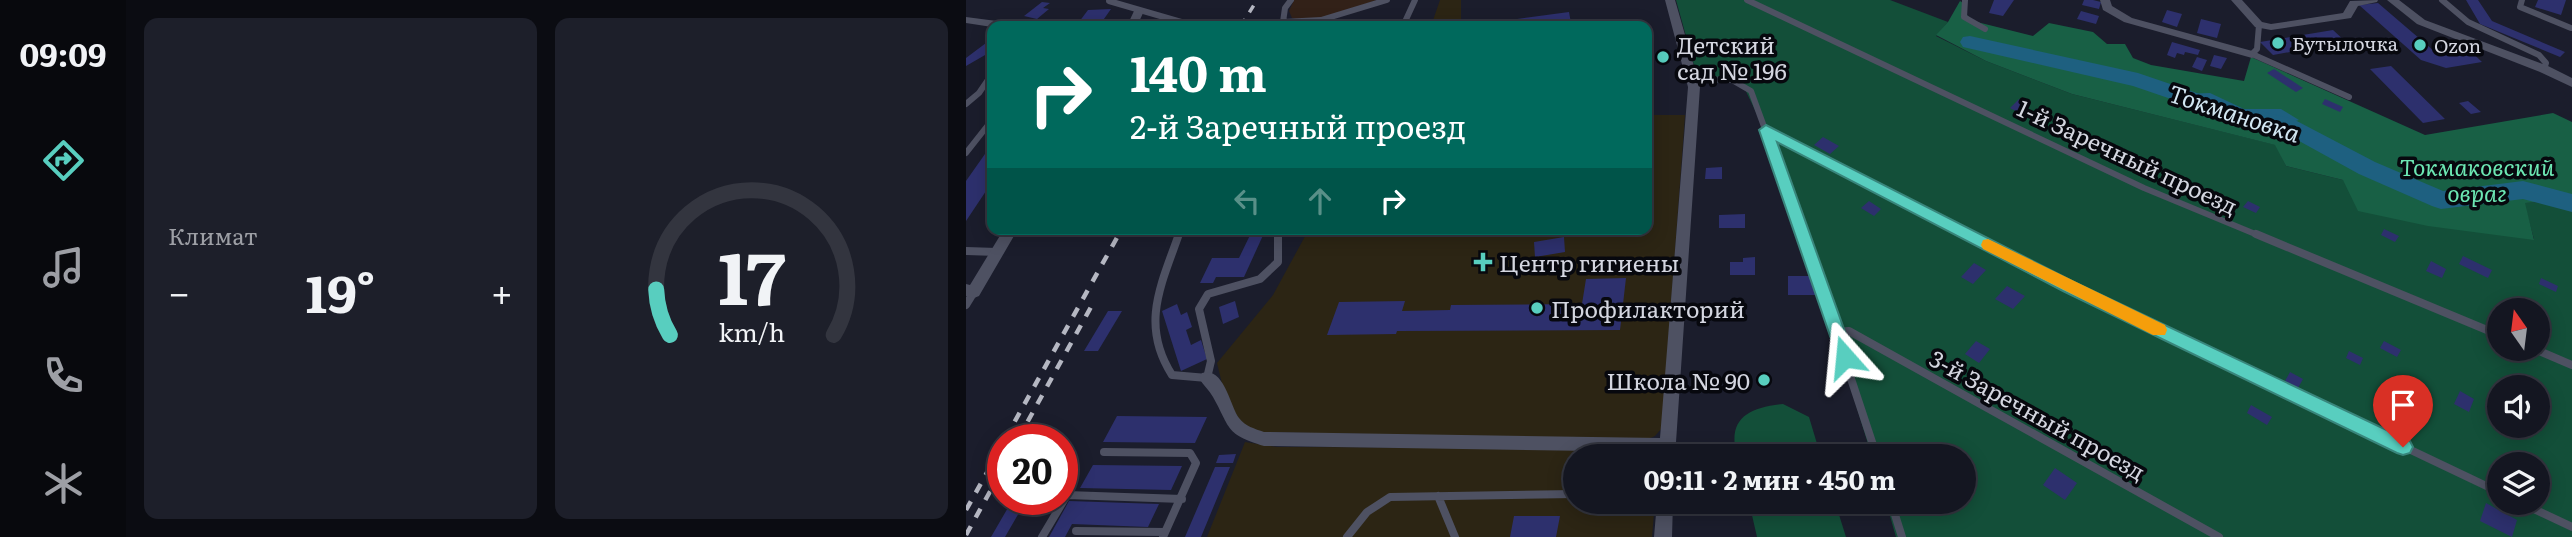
<!DOCTYPE html>
<html lang="ru">
<head>
<meta charset="utf-8">
<style>
	:root { --surface:#141621; --page:#1d1f2a; --text:#f1f3f6; --muted:#9d9fa5; --line:#33353f; --accent:#58cebf }
	body { margin:0; font-family:Literata,serif; background:var(--page); color:var(--text); height:100vh; display:flex; flex-direction:column; font-size:26px; white-space:nowrap }
	* { box-sizing:border-box; margin:0 }
	p { font-size:23px; color:var(--muted) }
	.icon { flex:none; width:38px; height:38px; fill:none; stroke:currentColor; stroke-width:2; stroke-linecap:round; stroke-linejoin:round }
	.map { position:relative; flex:1; overflow:hidden }
	.panel { display:flex; flex-direction:column; gap:18px; padding:18px; background:#0b0c12; width:840px }
	.panel>* { flex:none }
	.guide { position:absolute; left:21px; top:21px; width:665px; height:214px; border-radius:14px; box-shadow:0 4px 18px #0003,0 0 0 2px var(--line); background:#00695c; color:#fff; overflow:hidden }
	.needle { width:46px; rotate:346deg }
	.fabs { position:absolute; left:1521px; top:298px; display:grid; gap:14px }
	.fabs a { display:grid; place-items:center; width:63px; height:63px; border-radius:50%; background:var(--surface); box-shadow:0 4px 18px #0003,0 0 0 2px var(--line); font-size:35px }
	.speed { position:absolute; left:21px; top:424px; display:flex; gap:14px; font-size:35px; font-weight:700; text-align:center }
	.speed>* { display:grid; place-content:center; width:91px; height:91px; border-radius:50%; background:var(--surface); box-shadow:0 4px 18px #0003,0 0 0 2px var(--line); line-height:1 }
	.speed .limit { border:10px solid #d22; background:#fff; color:#111 }
	.pin { position:absolute; display:grid; place-items:center; width:60px; height:60px; color:#fff; margin:-72px -30px; border-radius:50% 50% 50% 0; rotate:-45deg; box-shadow:0 0 7px #0007 }
	.pin .icon { rotate:45deg }
	.me { position:absolute; width:77px; margin:-38px; rotate:342deg; stroke-linejoin:round; filter:drop-shadow(0 0 5px #0008) }
	.turn { display:flex; align-items:center; gap:24px; height:147px; padding:0 28px; font-size:32px }
	.turn .icon { width:91px; height:91px; stroke-width:2.5 }
	.turn b { display:block; font-size:49px; line-height:60px }
	.lanes { display:flex; align-items:center; height:66px; padding:0 28px; background:#0003; justify-content:center; gap:35px; direction:ltr }
	.lanes .off { opacity:.35 }
	.big { font-size:52px; font-weight:700; line-height:1.1 }
	.panel .widget { flex:1; display:flex; flex-direction:column; justify-content:center; gap:10px; min-width:0; padding:0 24px; border-radius:14px; background:var(--page) }
	.panel .dial { align-items:center; gap:0 }
	.dial svg { height:182px; overflow:visible; fill:none; stroke:var(--line); stroke-width:7; stroke-linecap:round; text-anchor:middle }
	.dial text { fill:var(--text); stroke:none }
	.heat { display:flex; justify-content:space-between; align-items:center; font-size:38px; direction:ltr }
	.panel .tiles { flex:1; display:grid; gap:18px; grid-template-columns:repeat(2,1fr) }
	.trip { position:absolute; left:597px; top:444px; width:413px; height:70px; border-radius:35px; background:var(--surface); box-shadow:0 4px 18px #0003,0 0 0 2px var(--line); font-weight:700; line-height:70px; text-align:center }
	main { display:flex; flex:1; min-height:0 }
	.tabs { display:flex; flex-direction:column; width:126px; justify-content:space-around; align-items:center; background:#08090d; color:var(--muted) }
	.tabs .icon { width:49px; height:49px }
	.tabs .active { color:var(--accent) }
	.tabs b { font-size:32px; color:var(--text) }
	.map>svg:first-child { display:block }
	.commercial { fill:#322118 }
	.medical { fill:#2c2514 }
	.green { fill:#134f39; fill-rule:evenodd }
	.forest { fill:#186045 }
	.water { fill:#1e6080 }
	.lines { fill:none; stroke-linecap:round; stroke-linejoin:round }
	.river { fill:#1e6080; fill-rule:evenodd }
	.building { fill:#2d306d }
	.service-far1 { stroke:#4e5162; stroke-width:6 }
	.service { stroke:#4e5162; stroke-width:8 }
	.minor { fill:#4e5162; fill-rule:evenodd }
	.rail-far1 { stroke:#b5b7c2; stroke-width:3.5; stroke-dasharray:8 8; stroke-linecap:butt }
	.rail { stroke:#b5b7c2; stroke-width:4.5; stroke-dasharray:10 10; stroke-linecap:butt }
	.route { fill:#58cebf; stroke:#39867c; stroke-width:2 }
	.slow { fill:#f59e0b }
	.poi-dot { fill:#58cebf; stroke:#07080e; stroke-width:2.5 }
	.labels { text-anchor:middle; dominant-baseline:central; stroke-width:7; stroke-linejoin:round; paint-order:stroke }
	.far-poi-label { font-size:19px; fill:#d4d6e0; stroke:#07080e; text-anchor:start }
	.poi-label { font-size:23px; fill:#d4d6e0; stroke:#07080e; text-anchor:start }
	.street-label { font-size:23px; fill:#d4d6e0; stroke:#07080e }
	.park-label { font-size:23px; font-style:italic; fill:#6ce7b3; stroke:#07080e }
	.water-label { font-size:24px; font-style:italic; fill:#d2e6f2; stroke:#07080e }
</style>
</head>
<body>
<main>
<nav class="tabs">
<b>09:09</b>
<svg class="icon active" aria-label="directions" viewBox="0 0 24 24"><path d="M12 3l9 9-9 9-9-9zM9 14v-3h6M13 9l2 2-2 2"/></svg>
<svg class="icon" aria-label="music" viewBox="0 0 24 24"><path d="M9 18V5l10-2v13"/><circle cx="6" cy="18" r="3"/><circle cx="16" cy="16" r="3"/></svg>
<svg class="icon" aria-label="phone" viewBox="0 0 24 24"><path d="M5 4h4l2 5-3 2q2 4 5 5l2-3 5 2v4C11 20 4 13 5 4z"/></svg>
<svg class="icon" aria-label="climate" viewBox="0 0 24 24"><path d="M12 3v18M4 7l16 10M4 17L20 7"/></svg>
</nav>
<section class="panel">
<div class="tiles">
<div class="widget"><p>Климат</p>
<div class="heat"><a>−</a><b class="big">19°</b><a>+</a></div>
</div>
<div class="widget dial"><svg viewBox="0 0 100 80">
<path d="M14 69A42 42 0 1 1 86 69"/>
<path d="M14 69A42 42 0 0 1 8 49" stroke="#58cebf"/>
<text x="50" y="56" font-size="32" font-weight="700">17</text>
<text x="50" y="72" font-size="11">km/h</text>
</svg></div>
</div>
</section>
<div class="map">
<svg width="1606" height="537" viewBox="0 0 1606 537">
	<rect width="100%" height="100%" fill="#1b1d2c"/>
	<path class="commercial" d="M328,0h83l-54,18 -21,2 -10,-2 -3,-7z"/>
	<path class="medical" d="M474,0h21v26h-30z
		M681,115h38l-23,313 -7,8 -7,3 -387,-7 -13,-2 -21,-26 -10,-41 56,-68 36,-66h338z
		M279,442l32,5 369,1 9,3 3,6h-83v45h80l-3,35h-445z"/>
	<path class="green" d="M710,0h214l58,22 -12,14 50,25 86,33 204,51 10,21 57,14 191,59 -10,-36 48,-3v337h-676l-10,-35h78v-45h-92l-49,-160 -58,-166 -22,-46 -16,-3 -28,1zM1533,310h39v38h-39zM1533,387h39v38h-39zM1533,464h39v38h-39z
		M817,404l26,13 12,40h-84c-10,-38 10,-49 46,-53z
		M783,502h86l11,35h-89z"/>
	<path class="forest" d="M994,1l6,4 1,10 6,6 60,15 16,-13 44,9 14,12h18l8,14 18,7 93,16 7,-24 174,78 128,-22 19,9v78l-47,3 9,37 -106,-14 -70,-15 -15,-31 -57,-14 -11,-21 -203,-51 -86,-33 -50,-26 12,-13z"/>
	<path class="water" d="M1244,93l34,16h37l18,11 -22,6 -38,-4 -53,-18 -4,-10z"/>
	<g class="lines">
		<path class="river" d="M1004,36l168,37 85,29 3,5 -3,5 -8,2 -82,-28 -170,-39 -3,-5 3,-5z
			M1286,109l41,10 82,43 68,29 80,-10 49,13v18l-49,-13 -82,10 -9,-3 -73,-32 -80,-44 -35,-8 -3,-5 3,-5z"/>
	</g>
	<path class="building" d="M1028,0h20l-11,16 -14,-3z
		M1118,0h9l8,2 -2,7 -17,-4z
		M1500,0h12l14,21 73,31 -5,5 -80,-33z
		M1572,0h28l-5,15 -26,-8z
		M76,2l8,1 -7,5 6,1 -12,10 -13,-3z
		M1412,3l56,48 28,-8 20,19 -36,6 -25,-8 -62,-55z
		M145,9l-12,17h-23l12,-16z
		M1201,10l15,4 -5,13 -15,-5z
		M1115,11l18,5 -3,8 -19,-5z
		M603,12l2,11 -53,3 -1,-7z
		M1235,19l20,5 -4,14 -20,-5z
		M1367,30l13,12 -73,13 -13,-13z
		M24,40l2,1v10l-26,15v-8z
		M1206,42l28,8 -2,5 -13,-3 -1,3 -7,-2 -2,5 -8,-3z
		M1248,55l13,3 -6,11 -11,-3z
		M1231,57l10,3 -5,11 -10,-4z
		M1425,66l54,53 -22,4 -53,-54z
		M1308,69l29,19 -7,4 -29,-19z
		M1053,99l10,6 -8,9 -11,-6z
		M1359,99l18,8 -3,5 -18,-8z
		M1502,101l13,11 -10,2 -12,-11z
		M857,137l16,9 -9,8 -16,-9z
		M26,144v38l-26,39v-40z
		M756,167v12h-17l1,-11z
		M903,201l12,8 -7,7 -13,-8z
		M1282,201l12,6 -4,6 -13,-6z
		M779,214v14h-26v-13z
		M1418,229l15,7 -4,6 -14,-7z
		M286,231h13l-21,46h-28l-3,6h-13l12,-25h27z
		M598,237l1,15 -30,5 -1,-15z
		M1497,256l29,14 -4,8 -29,-14z
		M789,257v18h-25v-13h13v-4z
		M1465,261l15,8 -4,9 -16,-7z
		M1008,263l12,7 -13,14 -12,-7z
		M822,276h26l2,19h-28z
		M660,278l-6,52 -223,1 -1,3 -69,1 12,-33 66,-1 -3,10 48,-1 1,-5 131,-1 4,-25z
		M1575,278l17,8 -2,6 -17,-8z
		M1041,286l18,10 -12,13 -18,-10z
		M269,301l4,16 -16,7 -4,-17z
		M211,304l4,11 6,-3 5,15 -6,3 5,15 10,-5 6,19 -26,12 -19,-60z
		M142,311h14l-24,40h-14z
		M1010,341l14,8 -11,14 -14,-9z
		M1418,341l17,9 -4,7 -17,-9z
		M1383,351l14,7 -3,7 -14,-7z
		M1324,372l13,7 -5,9 -13,-7z
		M1494,391l14,8 -5,13 -15,-8z
		M1285,405l21,12 -5,8 -20,-12z
		M151,416l90,1 -12,26 -92,-1z
		M270,454l-3,9h-17l3,-8z
		M127,465l89,1 -11,24 -91,-2z
		M249,467h15l-29,70h-16z
		M1089,468l22,15 -12,17 -22,-15z
		M47,499h14l-22,38h-14z
		M103,501l90,3 -11,23 -76,-3 -7,13h-16z
		M1520,503l31,17 -5,17 -32,-16z
		M548,516h46l-4,21h-46z"/>
	<g class="lines">
		<path class="service-far1" d="M325,0l-6,8 -2,14 38,-2 66,-20
			M781,0l397,188 116,48
			M999,0l-1,17 21,12
			M1476,0l26,22 71,33 7,8 -2,6
			M1556,0l-2,7 51,21
			M143,1l86,25
			M1293,25l-2,24 -5,5 97,43
			M437,26l12,-26
			M727,79l39,1 19,11 53,145
			M0,104l13,-11 13,-19
			M800,130l204,106
			M0,153l26,-33
			M212,236l3,-7
			M312,236l2,-7"/>
		<path class="service" d="M213,234c-18,51 -39,91 -7,141l35,3 4,-17 -12,-52 9,-15 52,-15 18,-17v-28
			M837,234l74,223
			M1001,234l101,53 431,205
			M1290,234l243,101
			M0,251l31,1
			M0,305l8,-13
			M871,332l12,-1 370,206
			M1566,348l40,17
			M138,452l86,1 6,10 -33,74
			M472,496l17,41
			M925,502l11,35
			M1553,502l53,25
			M110,531l89,1
			M76,537l25,-42 115,4
			M381,537l20,-25 23,-15 185,-3"/>
		<path class="minor" d="M699,0h10l25,87 -25,370h-16v-5l-395,-6c-39,-12 -33,-17 -51,-49 -4,-7 -10,-12 -14,-19l3,-5c22,-7 28,33 37,45 6,8 16,11 25,14l396,6 28,-351z
			M1134,0h10l2,6 20,12 124,34 2,2 -6,4 -128,-36 -21,-12z
			M1265,0h11l20,22 9,2 72,-11 7,-12 28,-1 -1,2 -19,4 -7,12 -80,12 -16,-3z
			M1421,0h12l26,20 123,46 24,12v9l-32,-15 -123,-48z
			M173,8l5,3 -7,15h-10l7,-15z
			M0,17l46,6 5,3 -25,1 -26,-4z
			M38,229h14l-39,67 -5,2 -8,-2v-12l4,1z
			M691,502h16l-1,35h-18z"/>
		<path class="rail-far1" d="M275,26l16,-26
			M152,236l4,-7"/>
		<path class="rail" d="M39,439l114,-205
			M52,439l73,-132
			M0,510l37,-66
			M0,535l37,-67"/>
	</g>
	<path class="route" d="M800,125l308,157 336,159 3,6 -3,6 -7,2 -6,-2 -334,-162 -286,-149 77,215 -3,5 -6,2 -6,-2 -80,-232z"/>
	<path class="slow" d="M1022,239l177,86 2,5 -2,5h-12l-170,-86 -2,-4 2,-5z"/>
	<g class="poi-dot">
		<circle cx="1312" cy="43" r="7"/>
		<circle cx="1454" cy="45" r="7"/>
		<circle cx="697" cy="57" r="7"/>
		<path d="M513.5 251.5h7v7h7v7h-7v7h-7v-7h-7v-7h7z"/>
		<circle cx="571" cy="308" r="7"/>
		<circle cx="798" cy="380" r="7"/>
	</g>
	<g class="labels">
		<g class="far-poi-label">
			<text x="1326" y="43">Бутылочка</text>
			<text x="1468" y="45">Ozon</text>
		</g>
		<g class="poi-label">
			<text x="711" y="44">Детский<tspan x="711" dy="26">сад № 196</tspan></text>
			<text x="533" y="262">Центр гигиены</text>
			<text x="585" y="308">Профилакторий</text>
			<text x="784" y="380" text-anchor="end">Школа № 90</text>
		</g>
		<g class="street-label">
			<text transform="translate(1162 156) rotate(25)">1-й Заречный проезд</text>
			<text transform="translate(1072 414) rotate(29)">3-й Заречный проезд</text>
		</g>
		<g class="park-label">
			<text x="1511" y="166">Токмаковский<tspan x="1511" dy="26">овраг</tspan></text>
		</g>
		<g class="water-label">
			<text transform="translate(1269 112) rotate(18)">Токмановка</text>
		</g>
	</g>
</svg>
<div class="fabs">
<a><svg class="needle" viewBox="-14 -14 28 28"><path d="M0-13l5 13h-10z" fill="#e53935"/><path d="M0 13l5-13h-10z" fill="#9d9fa5"/></svg></a>
<a><svg class="icon" aria-label="sound" viewBox="0 0 24 24"><path d="M4 9h4l5-4v14l-5-4H4zM17 9q2 3 0 6"/></svg></a>
<a><svg class="icon" aria-label="layers" viewBox="0 0 24 24"><path d="M12 4l9 5-9 5-9-5zM3 14l9 5 9-5"/></svg></a>
</div>
<div class="speed"><div class="limit">20</div></div>
<div class="pin" style="left:1437px;top:447px;background:#d93025"><svg class="icon" aria-label="arrive" viewBox="0 0 24 24"><path d="M6 21V4h12l-3 4 3 4H6"/></svg></div>
<svg class="me" style="left:879px;top:357px" viewBox="-20 -20 40 40"><path d="M0-17L14 15 0 8-14 15z" fill="#58cebf" stroke="#fff" stroke-width="4"/></svg>
<div class="trip">09:11 · 2 мин · 450 m</div>
<div class="guide">
<div class="turn"><svg class="icon" aria-label="right" viewBox="0 0 24 24"><path d="M7 20v-9h11M14 6l5 5-5 5"/></svg><div><b>140 m</b>2-й Заречный проезд</div></div>
<div class="lanes"><svg class="icon off" aria-label="left" viewBox="0 0 24 24"><path d="M17 20v-9H6M10 6l-5 5 5 5"/></svg><svg class="icon off" aria-label="ahead" viewBox="0 0 24 24"><path d="M12 20V5M6 11l6-6 6 6"/></svg><svg class="icon" aria-label="right" viewBox="0 0 24 24"><path d="M7 20v-9h11M14 6l5 5-5 5"/></svg></div>
</div>
</div>
</main>
</body>
</html>
